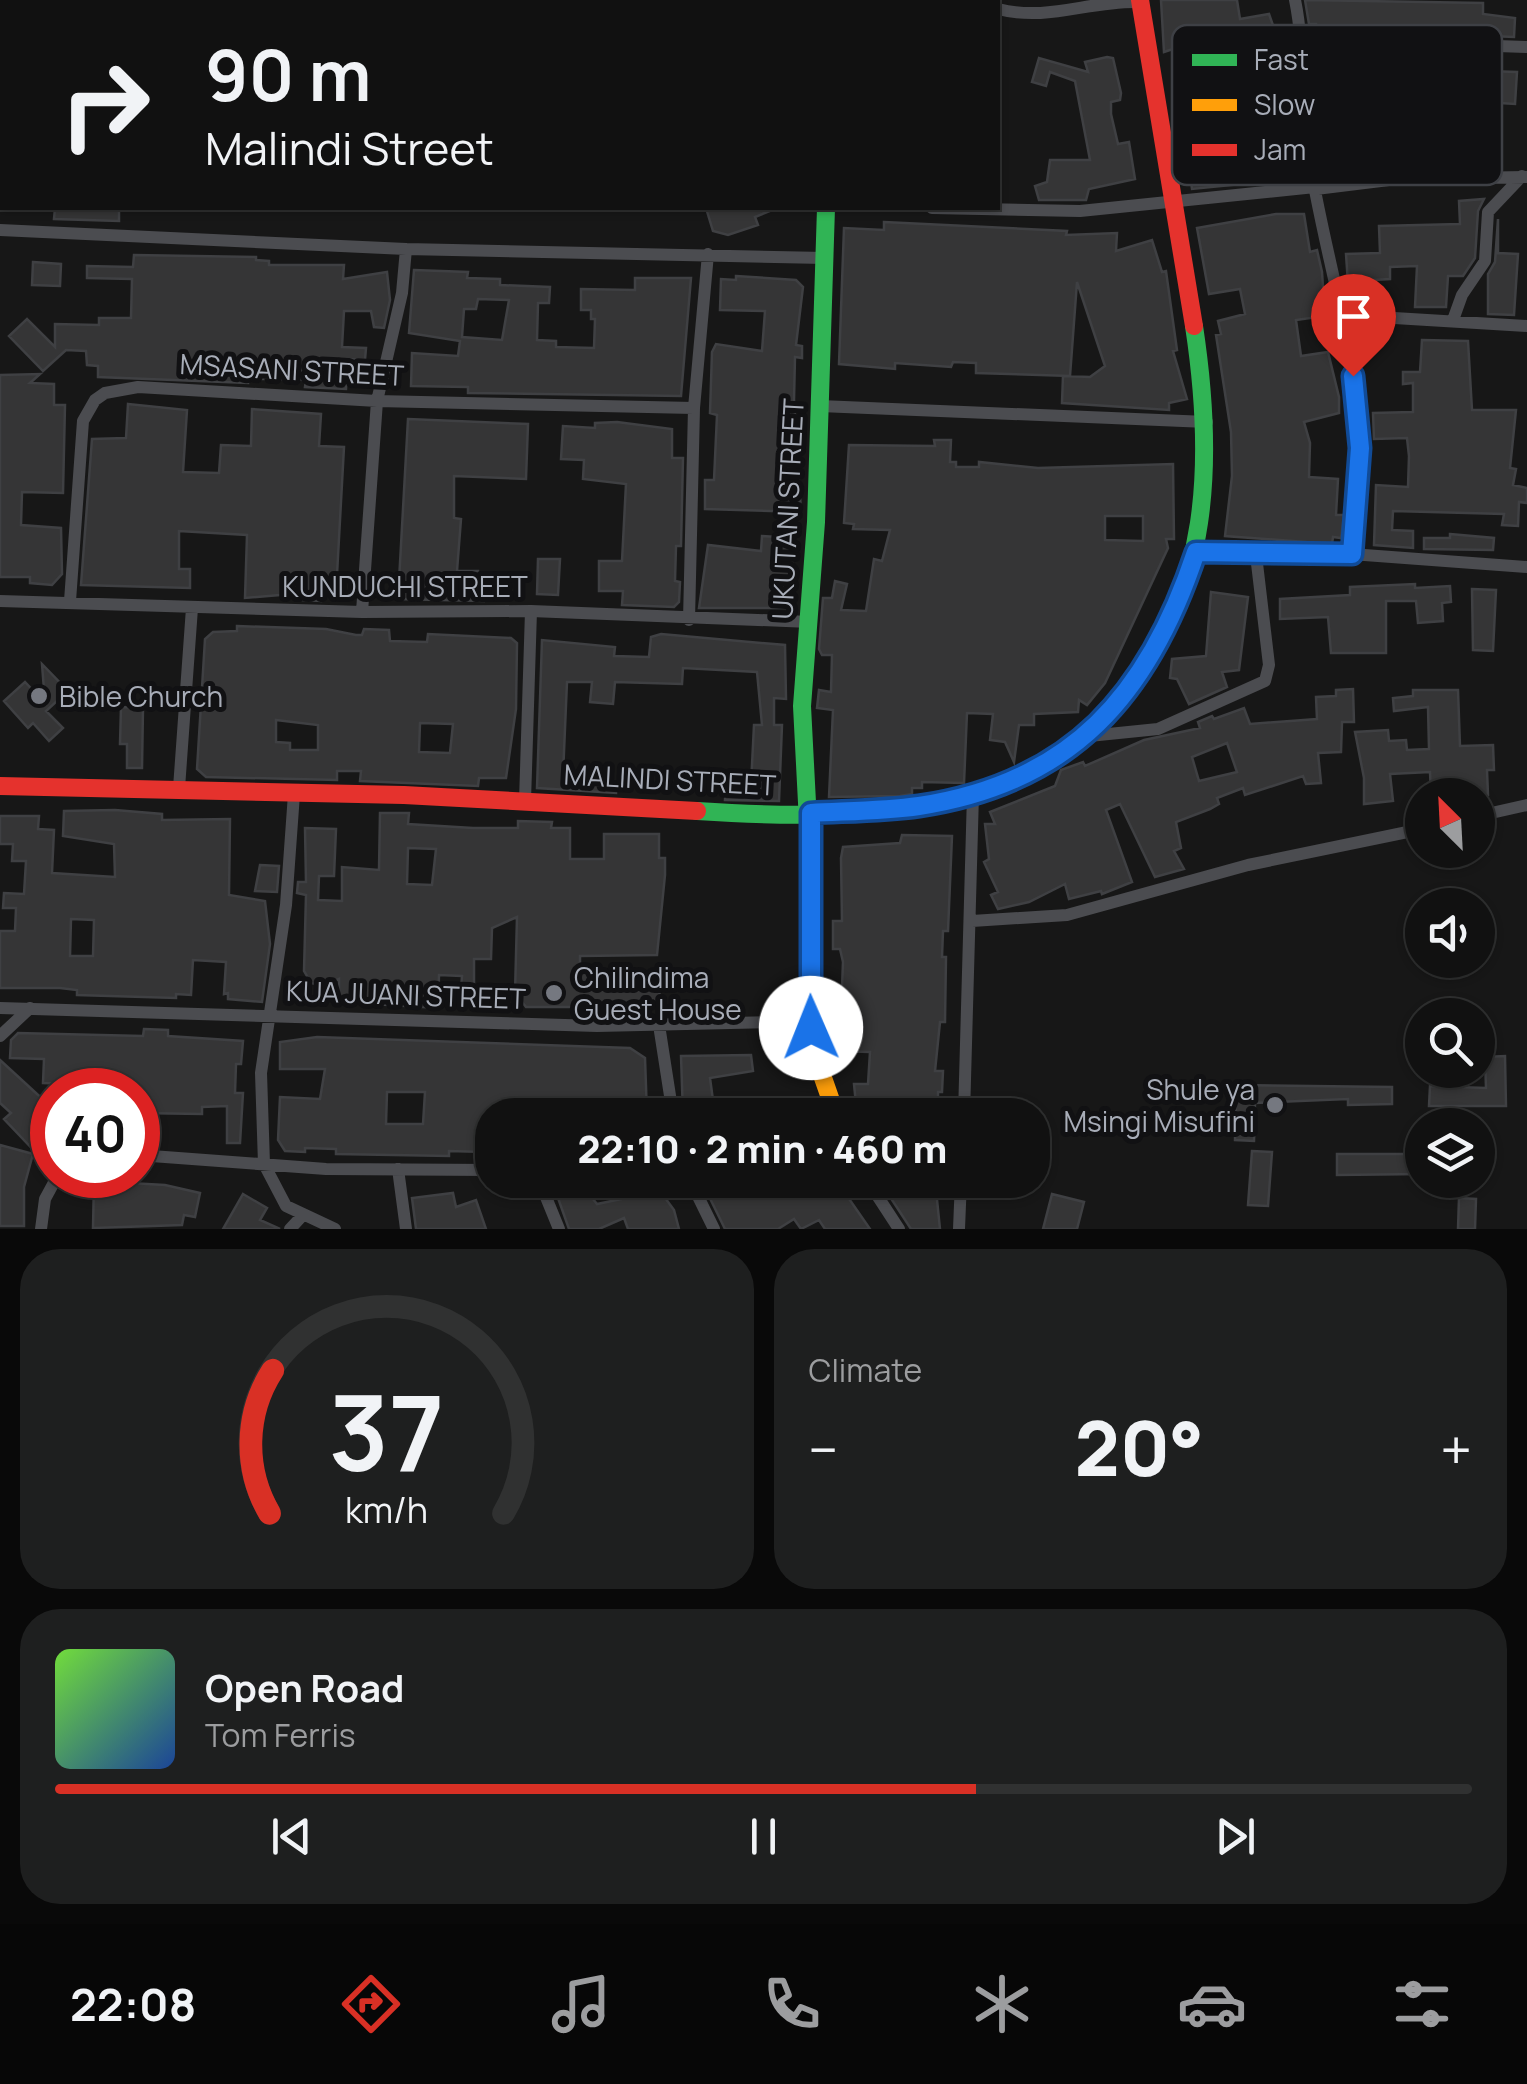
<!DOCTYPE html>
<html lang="en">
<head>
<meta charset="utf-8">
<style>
	:root { --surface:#111; --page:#1e1f1f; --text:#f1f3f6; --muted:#9c9d9f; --line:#303131; --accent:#d93025 }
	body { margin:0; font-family:Manrope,sans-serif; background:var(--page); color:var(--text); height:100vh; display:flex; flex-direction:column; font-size:38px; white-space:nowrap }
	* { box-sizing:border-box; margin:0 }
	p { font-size:32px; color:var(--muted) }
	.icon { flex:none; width:55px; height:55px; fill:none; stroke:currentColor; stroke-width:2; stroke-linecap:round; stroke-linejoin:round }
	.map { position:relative; height:1229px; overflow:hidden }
	.side { display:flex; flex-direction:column; gap:20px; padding:20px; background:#090909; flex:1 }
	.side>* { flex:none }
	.top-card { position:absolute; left:0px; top:0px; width:1000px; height:210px; box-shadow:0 2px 8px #0004,0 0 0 2px var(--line); background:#111; color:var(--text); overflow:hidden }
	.needle { width:65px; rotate:336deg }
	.fabs { position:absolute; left:1405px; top:778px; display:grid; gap:20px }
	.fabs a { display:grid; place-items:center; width:90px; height:90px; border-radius:50%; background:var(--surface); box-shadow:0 2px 8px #0004,0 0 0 2px var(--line); font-size:50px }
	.speed { position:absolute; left:30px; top:1068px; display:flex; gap:20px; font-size:50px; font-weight:700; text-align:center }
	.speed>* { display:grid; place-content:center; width:130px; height:130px; border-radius:50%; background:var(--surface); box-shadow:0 2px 8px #0004,0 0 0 2px var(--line); line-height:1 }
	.speed .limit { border:15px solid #d22; background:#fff; color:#111 }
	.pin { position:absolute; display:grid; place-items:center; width:85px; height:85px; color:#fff; margin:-102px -42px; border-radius:50% 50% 50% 0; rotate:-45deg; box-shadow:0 0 10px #0007 }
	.pin .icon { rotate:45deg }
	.me { position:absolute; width:110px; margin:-55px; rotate:359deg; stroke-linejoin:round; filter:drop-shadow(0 0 8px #0008) }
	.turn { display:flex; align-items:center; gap:35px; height:210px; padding:0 40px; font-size:45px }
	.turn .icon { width:130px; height:130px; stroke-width:2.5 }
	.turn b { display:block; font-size:70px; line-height:85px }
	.big { font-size:75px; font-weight:800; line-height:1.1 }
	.side .widget { flex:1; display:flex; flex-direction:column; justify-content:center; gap:15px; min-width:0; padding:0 35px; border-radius:40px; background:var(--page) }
	.side .dial { align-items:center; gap:0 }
	.dial svg { height:260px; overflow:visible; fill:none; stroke:var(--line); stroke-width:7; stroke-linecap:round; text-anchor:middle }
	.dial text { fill:var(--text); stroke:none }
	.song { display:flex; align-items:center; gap:30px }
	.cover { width:120px; height:120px; border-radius:15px; background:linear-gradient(135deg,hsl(100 70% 55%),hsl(220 70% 35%)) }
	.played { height:10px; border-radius:5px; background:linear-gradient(90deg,var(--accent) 65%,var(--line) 65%) }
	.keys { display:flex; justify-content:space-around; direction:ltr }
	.heat { display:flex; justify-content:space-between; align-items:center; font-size:55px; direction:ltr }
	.side .tiles { flex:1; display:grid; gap:20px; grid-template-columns:1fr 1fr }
	.widget:last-child { grid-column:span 2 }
	.trip { position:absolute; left:475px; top:1098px; width:575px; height:100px; border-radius:40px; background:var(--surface); box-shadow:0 2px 8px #0004,0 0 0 2px var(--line); font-weight:800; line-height:100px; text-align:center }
	.dock { display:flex; height:160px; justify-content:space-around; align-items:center; background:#070707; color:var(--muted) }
	.dock .icon { width:70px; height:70px }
	.dock .selected { color:var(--accent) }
	.dock b { font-size:45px; color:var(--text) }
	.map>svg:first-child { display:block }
	.building { fill:#353536; stroke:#3f4043; stroke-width:2.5; fill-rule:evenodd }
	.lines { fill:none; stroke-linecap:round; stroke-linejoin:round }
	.street { stroke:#4b4c50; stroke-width:12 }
	.fast { stroke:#30b455; stroke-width:18 }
	.slow { stroke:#ff9f0a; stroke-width:18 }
	.jam { stroke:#e5322d; stroke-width:18 }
	.route-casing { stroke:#114b97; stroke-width:25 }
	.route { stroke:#1a73e8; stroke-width:18 }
	.poi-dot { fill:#757880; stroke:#111113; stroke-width:4 }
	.labels { text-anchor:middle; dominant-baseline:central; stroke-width:10; stroke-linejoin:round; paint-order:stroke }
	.street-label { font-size:28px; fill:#a8adb8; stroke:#111113 }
	.poi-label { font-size:28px; fill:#a8adb8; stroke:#111113; text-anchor:start }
	.key { fill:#111113; stroke:#3e4045; stroke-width:2.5 }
	.key-label { font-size:28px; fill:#a8adb8 }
</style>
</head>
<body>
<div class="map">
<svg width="1527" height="1229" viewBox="0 0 1527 1229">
	<rect width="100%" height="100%" fill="#171717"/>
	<path class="building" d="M1161,0h76l3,19 29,-5 13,37 14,91 -4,37 -100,10 -3,-23 22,-4 -2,-15 8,-2 -4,-23 -32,4 -8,-77 -9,3z
		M1305,0l178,3v11l32,4 -1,19 -103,-4 -93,5 -2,-14h-7z
		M1107,57l6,1 8,35 -1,7 -9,2v12l7,30 11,-2 6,37 -46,10 -3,11h-47l-4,-14 12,-4 3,-22h40l-15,-79 -25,-9 -4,14 -14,-4 7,-24 49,14 -3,-10z
		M1486,71l31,1 -2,32 -31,-2z
		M1484,199l-6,12 -3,47 -12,18h-15l-2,31h-31l2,-41 -27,1v12l-16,1v19h-25l-3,-45 34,-1 -1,-27 81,-2 -1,-23z
		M55,208l64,1v12l-65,-2z
		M706,208h71l-22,9 3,8 -30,10 -15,-4z
		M1276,214h28l6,38 7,-2 5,22 3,44 -29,4 5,36 27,-4 11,45v16l-35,9 6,21 -1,34 29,2 -2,36h8l-3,23 -8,-1 -1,7 -107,-8 7,-60 -1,-44 -15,-97 5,-1 -3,-13 27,-7 -5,-25 -31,5 -12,-66z
		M1498,219v34l20,1 -4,61 -26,-1v-40l7,-12z
		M884,222l183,9 -1,4 51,-2 -1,18 36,-11 10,32 4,-1 11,79 -4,1 14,48 -18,4v7l-107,-7 1,-27 27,1 15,-11 -28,-84 -7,94 -94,-3v-10l-23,-1 -2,5 -56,-4v6l-56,-5 5,-136 40,2z
		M134,255l122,2v3l13,1v4h75l-1,14 44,-7 3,28 -6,28 -10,-1 -3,-16h-27l-2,36 24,1 -1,12 -18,-1 -1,30 -41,-2 1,-7 -27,-1h-31v4l-150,-6v-11l-11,-1 -1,-14 -20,-1 -23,21 -34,-35 18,-17 28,28v-23l44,1v-7h32l1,-39 -45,-1v-12l46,1z
		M33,262l28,2 -1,22 -28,-1z
		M414,270l54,2 -1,6 33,1v6l50,2 -1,16h-11l-1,37 19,1v6l38,1 1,-29h-4v-9h-10v-21l54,1v-12h56l-10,118 -213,-3v-6l-57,-1 1,-33 46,3 2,-15 -51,-8zM478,299l31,1 -7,40 -40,-3 2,-28h12z
		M736,276l60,4 7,7 -7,58 6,1v12l-7,-1 -1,43 7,112 -96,-3v-29h9l3,-65 -7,-2 2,-61 4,-8 46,7 3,-40 -45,-1 1,-31 15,1z
		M1422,340l46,1 4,69h44l-6,58 6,1 -3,16 14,3v15l-8,-1 -1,24 -16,-1 2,-11 -111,-3 -1,19 21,1v17l-39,-3 2,-60 32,2 1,-31 -2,-18 -33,1 -1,-26 40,-1v-29l-10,1v-12h17z
		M40,374l-10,9 24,1v21h11l-2,88 -41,-1 -1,33 40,3 1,46 -10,11 -22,-2v-6h-30v-202z
		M128,404l59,6 -4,62 36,1 2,-28 30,1 1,-37 69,5 -2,32 25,1 -8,146h-15v8l-18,-1 1,-7 -59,5 2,-63 -68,-4v38h11v19l-109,-3 11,-146 34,-1z
		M408,419l120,5 -2,55 -72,-3v42l7,1 -4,52h21v18h8l-2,12 -86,-2z
		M617,422l55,7v29h11l-2,88h-5l-1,35 5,1 -1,20 -5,5 -52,-2 1,-14h-24v-30h23l4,-77 -43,-5 1,-19 -23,-1 2,-33 32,2v-5z
		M934,440h17l-1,22h6v5h23v-5l59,6 135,-4 1,75h-8l2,9 -63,135 -18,22 -8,-5 -1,12 -44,2v11h-15l-5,37 -9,-20 -15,-2 3,-26 -26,-1 -3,70 -42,-1v6h-10v6l-12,2 -71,1 4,-87 -16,-2 2,-18 12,2 1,-37h-10l-3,-6 4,-51h9l3,-17 12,3 -6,26 25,1 8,-52 8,2 8,-31 -37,-1 1,-5 -10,-1 5,-78 86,1zM1105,516h38v25l-38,-1z
		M1450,534l44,4 -1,12 -69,-1v-11h26z
		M762,536l31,2 -2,70h-92l9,-63 53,6z
		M538,559h22l-2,36 -21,-1z
		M1415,584v4l35,-2 1,16 -9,1 1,18 -25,2 -2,-22h-30v52h-55l-3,-36 -48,2v-20l70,-4v-8z
		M1472,589l24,1 -3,61 -20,-1z
		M1211,592l37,5 -9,73 -17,2 5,15 -38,17 -12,-25 -7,-1 2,-19 34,-3z
		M237,626l89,3 30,6h6l2,-6 25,1 1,11 37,1 1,-8 83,4 6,5 -1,66 -10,69h-27l-1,8 -118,-5 1,-10h-24v9l-131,-3 -9,-8 8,-130 8,-7 24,-1zM276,720l42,5v25h-28v-7l-14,-1zM420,723l33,1 -3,29 -31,-1z
		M661,634l124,11 1,54 -12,-1v27h8l-3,76 -54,-1 1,-16 25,1 3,-60h8l-5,-53 -74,-4 -1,16 -67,-2 -2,22 -23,-2 2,-20h-25l-4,93 41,3v4l12,1v10l-79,-5 5,-148 73,7 -1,9 35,1 2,-20z
		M42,664l26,27 -22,20 17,17 -14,13 -16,-18 -5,5 -24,-27 21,-19 20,21z
		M1353,689l1,33h-12l-1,30 -23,1 3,30 -15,1 -3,-8 -58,19 -2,-7 -26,10 2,6 -9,5 -34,13 5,26 -7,3 10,18 -29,8 -35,-73 -14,6 26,72 -30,12 -1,-3 -32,8 -4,-15 -36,18 -31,7 -7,-14 7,-3 -14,-30 5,-3 -4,-35h10l-5,-12 65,-26 6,-16 22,-8 2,4 59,-26 56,-12 -2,-6 14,-6 2,3 30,-11 6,16 67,-5 -1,-22 20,-1v-6zM1227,743l10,29 -38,9 -7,-24z
		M1413,690h45l2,56 33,-1 1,25h-7l1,25h-57l-1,-23 -40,2 3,27 -29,3v-26l-9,-46 33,-2 1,11 17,-1 1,10 22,-1 -1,-42 -34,4 -1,-13 20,-2z
		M121,707l22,1 -1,60h-15v-24h-7z
		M115,810l47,4v6l68,-1 -1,76 36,6 5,43 -8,58 -34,-3v-6l-4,1 2,-32 -33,-2 -2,35 -15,-1v4l-99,-3v-5l-17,-2h-60v-57h15l1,-23h-13l1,-15 20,1 2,-33h-14l1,-17h-13v-28h39l-1,13 16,1 -2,43 63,4 -1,-33 -51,-8 1,-25zM71,919l23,1 -1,36h-23z
		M380,813h29l-1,11 65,4h45v-7l34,1 -1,6h19v31h34v-25h55v24h6v17l-8,80 -77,1v12l45,6 -1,13 22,1 2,-11 12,1 -1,29h-133l-11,-14 2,-76 -25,11 -1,31h-17v32h8v17l-22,-3 2,-29 -23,-1 -1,33 -99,-6v-23l-16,7 -12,-3 -7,-12 2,-76 -9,-2 1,-11h8l-1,-54 31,1 -2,47h-15l-1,24 24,1v-34l37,3zM408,848l28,1 -4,36 -25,-1z
		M902,835l50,1 -4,95h-5l-1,26h4l-1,65h-5l-5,49h8l-1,21h-4v23h-81l-3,-31h14l2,-32 -32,-1 1,-18 -8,5 -7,-23 12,-4 1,-24h5l1,-25 -3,-13h-7v-28h9l-1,-63 2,-11 57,-4z
		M260,865l19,1 -2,26 -22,-1z
		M144,1029l24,1v6l75,5 -2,23h-5l-1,29h8l-3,50h-13v-37l-25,1v7l-64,-1v-27l-95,-3 1,-24 -34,-1 1,-18 7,-7 125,3z
		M317,1037l313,11 15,10 2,57h-17l-2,-13h-36l-1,13h-106l-1,37 -35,-1v5l-113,-2v-5l-31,-1v4l-20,-1 -7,-11 2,-43 40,2 5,-30h-45v-27zM387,1092h38l-2,32h-37z
		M751,1055l2,16 -43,7 5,37h-32l-2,-59z
		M1505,1056l1,50h-77l1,-20 56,2 -1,-31z
		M0,1060l49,45 -14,11 17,18v15l-10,10 -38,-40 7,-6 -11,-10z
		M1236,1085l156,2v17l-44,1v-6l-93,4 -1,38 -19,-1z
		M0,1145l33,9 -9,33v39h-24z
		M1252,1151l20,1 -4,54 -20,-1z
		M1337,1154h85v20l-85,1z
		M701,1180h135l34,49h-45l-6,-9 -18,9 -7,-10 -16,10h-53z
		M879,1180h56l5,49h-29z
		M94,1181l71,4 35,8 -5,24 -11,-2 -2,10 -89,3z
		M585,1189l12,15 63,-13 14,19 5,19h-51l-4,-11 -25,11h-30l-11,-31z
		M453,1193l3,14 20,-7 10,29h-70l-4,-31z
		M243,1194l24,14 -7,12 20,9h-57z
		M1052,1194l32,8 -7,27h-34z
		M1459,1198l17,1 -1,30h-17z"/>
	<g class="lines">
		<path class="street" d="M743,0l1,2
			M955,0l1,2
			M968,0l6,2
			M1295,0c10,48 5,97 12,145 15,102 49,198 53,302 2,36 -7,72 -9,107
			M785,2l6,-2
			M998,9c50,13 92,-9 142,-7
			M1304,52l107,-9 116,4
			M1316,189l81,-10 130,-2
			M932,208l148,3 235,-24
			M0,230l406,19 419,9
			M1345,315l182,11
			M1453,320l9,-25 23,-34 3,-49 34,-36
			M820,406l387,16
			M1196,553l155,1 176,13
			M0,601l362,11 169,-1 279,11
			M70,601l13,-180 12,-21 10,-7 33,-6 239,14 317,7
			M362,612l15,-211 25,-108 4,-44
			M689,620l5,-212 14,-154
			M1089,736l69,-7 107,-48 4,-16 -13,-110
			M179,788l13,-180
			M294,794l-8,111 -25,168 3,91 22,42 49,23
			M525,801l6,-190
			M1478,816l49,-11
			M972,921l95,-6 181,-50 174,-36
			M0,1008l597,18 184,-4 30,5
			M659,1025l14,90
			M0,1036l30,-28
			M964,1115l9,-321
			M138,1155l188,14 166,1
			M398,1169l8,60
			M539,1180l20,49
			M690,1180l24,49
			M867,1180l32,49
			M41,1229l4,-30 13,-24
			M290,1229l12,-13
			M959,1229l2,-49"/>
		<path class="fast" d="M697,811c105,7 215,8 315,-30 42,-16 79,-47 108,-81 92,-106 94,-242 74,-374
			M811,880l-9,-174 14,-184 10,-314"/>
		<path class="slow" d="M811,880v147l3,25 22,63"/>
		<path class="jam" d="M1140,0l54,326
			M0,786l404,9 293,16"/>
	</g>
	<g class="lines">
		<defs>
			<path id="route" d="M811,1028v-215c36,-2 72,-2 108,-7 153,-23 230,-112 277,-254l156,2 8,-106 -7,-72"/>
		</defs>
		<use href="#route" class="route-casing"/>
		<use href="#route" class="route"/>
	</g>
	<g class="poi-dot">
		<circle cx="39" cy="696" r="10"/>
		<circle cx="554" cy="993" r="10"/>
		<circle cx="1275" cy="1105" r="10"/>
	</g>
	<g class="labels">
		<g class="street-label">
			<text transform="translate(292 369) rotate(3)">MSASANI STREET</text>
			<text transform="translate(787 509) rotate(-87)">UKUTANI STREET</text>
			<text x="405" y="586">KUNDUCHI STREET</text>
			<text transform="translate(670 779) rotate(3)">MALINDI STREET</text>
			<text transform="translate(406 994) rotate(2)">KUA JUANI STREET</text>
		</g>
		<g class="poi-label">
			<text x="59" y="696">Bible Church</text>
			<text x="574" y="977">Chilindima<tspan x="574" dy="32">Guest House</tspan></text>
			<text x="1255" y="1089" text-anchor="end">Shule ya<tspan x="1255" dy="32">Msingi Misufini</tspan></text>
		</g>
	</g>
	<rect x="1172" y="25" width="330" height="160" rx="15" class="key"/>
	<rect x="1192" y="54" width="45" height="12" fill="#30b455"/>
	<rect x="1192" y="99" width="45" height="12" fill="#ff9f0a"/>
	<rect x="1192" y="144" width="45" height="12" fill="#e5322d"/>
	<g class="key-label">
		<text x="1254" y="70">Fast</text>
		<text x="1254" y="115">Slow</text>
		<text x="1254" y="160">Jam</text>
	</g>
</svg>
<div class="fabs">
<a><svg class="needle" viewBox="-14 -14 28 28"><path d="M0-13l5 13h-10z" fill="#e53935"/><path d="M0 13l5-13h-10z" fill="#9c9d9f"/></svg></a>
<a><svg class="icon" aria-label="sound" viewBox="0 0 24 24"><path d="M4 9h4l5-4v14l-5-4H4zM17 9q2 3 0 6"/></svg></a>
<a><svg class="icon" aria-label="search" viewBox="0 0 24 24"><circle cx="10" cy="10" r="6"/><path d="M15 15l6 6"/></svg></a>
<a><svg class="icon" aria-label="layers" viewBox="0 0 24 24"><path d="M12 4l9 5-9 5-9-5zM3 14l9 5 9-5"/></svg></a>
</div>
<div class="speed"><div class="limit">40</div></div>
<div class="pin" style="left:1353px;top:376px;background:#d93025"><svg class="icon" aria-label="arrive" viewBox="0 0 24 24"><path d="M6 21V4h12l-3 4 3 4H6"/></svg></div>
<svg class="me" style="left:811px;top:1028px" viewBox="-20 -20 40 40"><circle r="19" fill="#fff"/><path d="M0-13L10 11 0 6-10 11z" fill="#1a73e8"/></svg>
<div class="trip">22:10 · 2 min · 460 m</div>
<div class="top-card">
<div class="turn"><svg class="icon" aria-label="right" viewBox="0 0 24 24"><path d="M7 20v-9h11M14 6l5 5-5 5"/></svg><div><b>90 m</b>Malindi Street</div></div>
</div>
</div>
<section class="side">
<div class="tiles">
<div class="widget dial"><svg viewBox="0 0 100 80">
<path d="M14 69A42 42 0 1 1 86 69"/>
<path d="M14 69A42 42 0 0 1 15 25" stroke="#d93025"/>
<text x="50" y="56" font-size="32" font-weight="700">37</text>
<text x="50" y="72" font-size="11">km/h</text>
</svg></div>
<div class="widget"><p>Climate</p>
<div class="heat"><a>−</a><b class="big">20°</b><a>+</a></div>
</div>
<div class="widget">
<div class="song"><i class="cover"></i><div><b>Open Road</b><p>Tom Ferris</p></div></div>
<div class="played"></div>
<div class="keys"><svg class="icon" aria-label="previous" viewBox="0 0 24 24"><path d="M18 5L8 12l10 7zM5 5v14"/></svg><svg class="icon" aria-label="pause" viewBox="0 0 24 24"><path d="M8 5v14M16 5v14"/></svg><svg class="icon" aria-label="next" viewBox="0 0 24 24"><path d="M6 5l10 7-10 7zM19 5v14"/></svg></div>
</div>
</div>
</section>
<nav class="dock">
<b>22:08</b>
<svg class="icon selected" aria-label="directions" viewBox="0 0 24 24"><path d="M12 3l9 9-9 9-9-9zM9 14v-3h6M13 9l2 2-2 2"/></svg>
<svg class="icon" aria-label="music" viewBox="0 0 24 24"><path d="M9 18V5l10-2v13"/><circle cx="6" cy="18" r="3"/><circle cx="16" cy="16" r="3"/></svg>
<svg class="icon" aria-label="phone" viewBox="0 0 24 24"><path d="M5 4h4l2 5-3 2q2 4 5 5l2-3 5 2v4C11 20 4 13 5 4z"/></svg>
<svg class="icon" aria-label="climate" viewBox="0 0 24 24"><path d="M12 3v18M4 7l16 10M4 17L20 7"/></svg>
<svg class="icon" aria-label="car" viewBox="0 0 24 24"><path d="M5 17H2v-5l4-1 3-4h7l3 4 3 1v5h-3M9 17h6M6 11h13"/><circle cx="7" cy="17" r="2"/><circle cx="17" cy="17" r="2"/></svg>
<svg class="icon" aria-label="filters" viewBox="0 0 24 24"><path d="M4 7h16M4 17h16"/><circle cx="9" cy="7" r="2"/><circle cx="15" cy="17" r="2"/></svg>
</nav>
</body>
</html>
